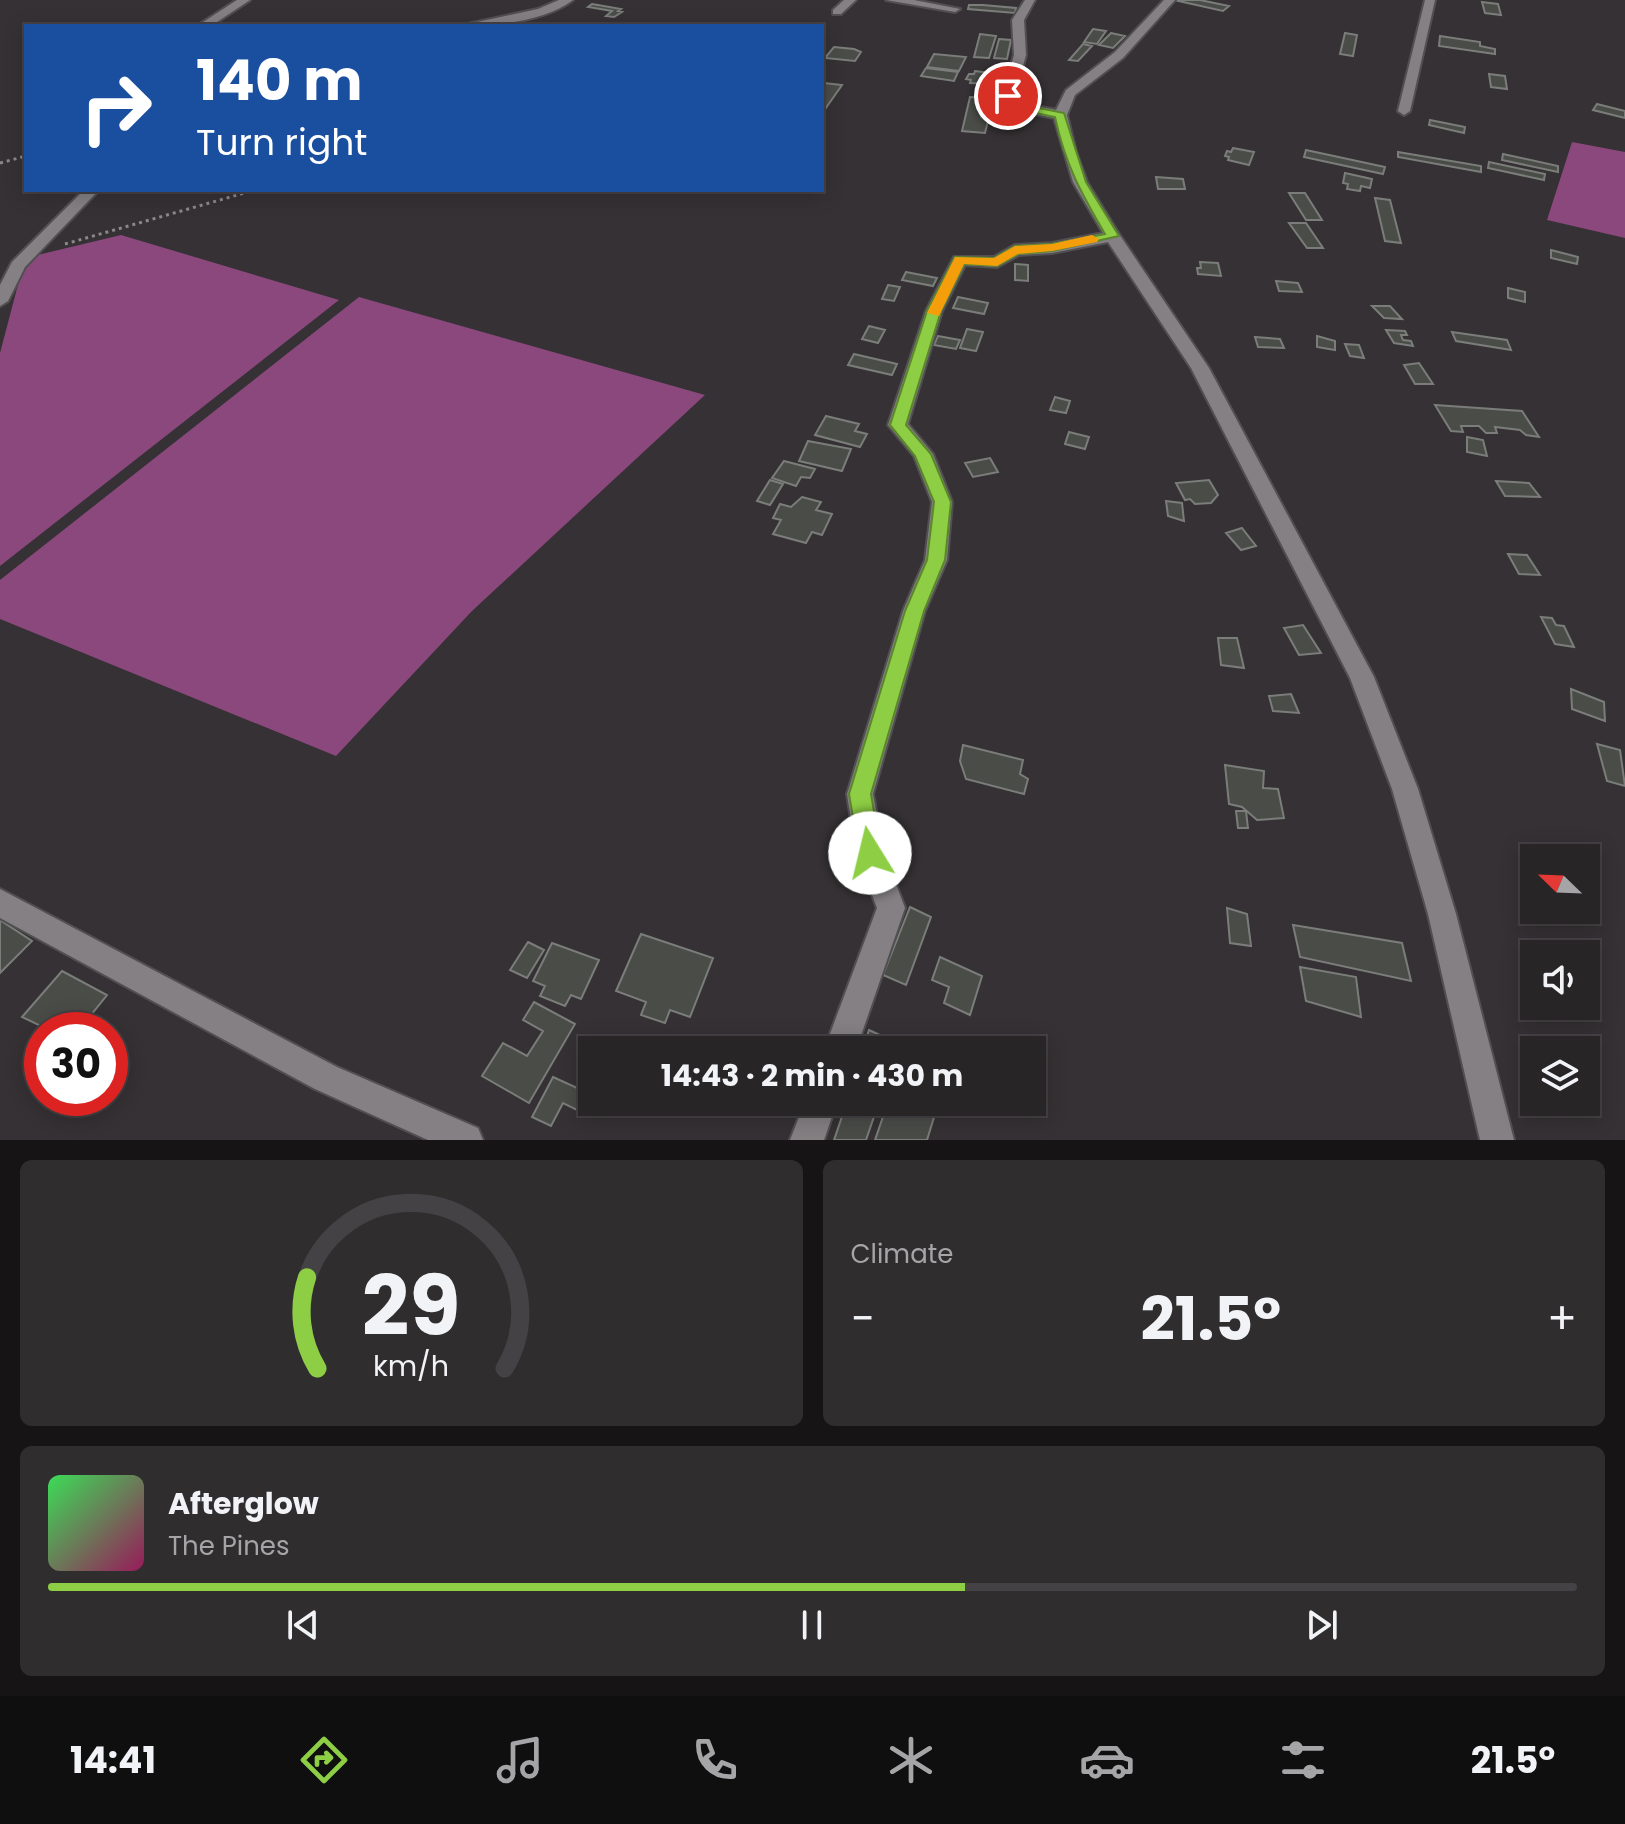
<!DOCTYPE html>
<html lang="en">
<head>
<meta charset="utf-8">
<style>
	:root { --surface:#282527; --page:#302d2f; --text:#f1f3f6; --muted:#a5a5a7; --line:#444244; --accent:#8dce44 }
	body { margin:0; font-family:Poppins,sans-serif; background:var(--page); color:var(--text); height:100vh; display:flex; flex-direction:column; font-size:30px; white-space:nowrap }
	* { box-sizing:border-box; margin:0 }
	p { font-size:26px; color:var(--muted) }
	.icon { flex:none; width:44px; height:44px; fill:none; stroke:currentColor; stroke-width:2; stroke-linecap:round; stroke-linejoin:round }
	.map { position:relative; height:1140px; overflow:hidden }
	.sheet { display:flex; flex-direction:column; gap:20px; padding:20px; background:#161415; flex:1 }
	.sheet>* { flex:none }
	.guide { position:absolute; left:24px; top:24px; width:800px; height:168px; border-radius:0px; box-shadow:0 4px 20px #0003,0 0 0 2px var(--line); background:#1a4fa0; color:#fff; overflow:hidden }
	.needle { width:52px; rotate:293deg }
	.controls { position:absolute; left:1520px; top:844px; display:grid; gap:16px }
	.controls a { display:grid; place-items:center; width:80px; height:80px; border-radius:0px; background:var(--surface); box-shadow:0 4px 20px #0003,0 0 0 2px var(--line); font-size:40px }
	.speed { position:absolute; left:24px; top:1012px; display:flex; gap:16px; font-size:40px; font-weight:700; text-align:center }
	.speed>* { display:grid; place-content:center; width:104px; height:104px; border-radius:50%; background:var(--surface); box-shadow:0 4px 20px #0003,0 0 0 2px var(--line); line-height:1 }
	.speed .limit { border:12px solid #d22; background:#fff; color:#111 }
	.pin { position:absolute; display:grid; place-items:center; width:68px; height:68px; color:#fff; margin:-34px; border:4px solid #fff; border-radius:50%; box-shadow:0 2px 8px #0007 }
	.me { position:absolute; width:88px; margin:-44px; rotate:351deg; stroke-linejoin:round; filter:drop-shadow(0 0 6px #0008) }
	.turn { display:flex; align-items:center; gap:28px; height:168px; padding:0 40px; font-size:36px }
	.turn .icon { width:104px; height:104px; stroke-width:2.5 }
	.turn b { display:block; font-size:56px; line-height:68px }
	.big { font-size:60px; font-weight:700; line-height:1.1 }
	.sheet .card { flex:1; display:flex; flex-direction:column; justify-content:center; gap:12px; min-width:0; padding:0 28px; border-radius:12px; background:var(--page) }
	.sheet .dial { align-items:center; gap:0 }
	.dial svg { height:208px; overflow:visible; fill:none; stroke:var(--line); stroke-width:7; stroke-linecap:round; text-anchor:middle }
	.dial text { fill:var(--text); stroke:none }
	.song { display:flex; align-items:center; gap:24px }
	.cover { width:96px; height:96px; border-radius:12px; background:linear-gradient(135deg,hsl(130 70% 55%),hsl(330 70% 35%)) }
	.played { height:8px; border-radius:4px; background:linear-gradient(90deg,var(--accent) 60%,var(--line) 60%) }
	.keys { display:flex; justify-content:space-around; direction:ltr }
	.heat { display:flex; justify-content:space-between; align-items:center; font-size:44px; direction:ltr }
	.sheet .tiles { flex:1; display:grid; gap:20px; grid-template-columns:1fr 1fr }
	.card:last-child { grid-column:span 2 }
	.trip { position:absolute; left:578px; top:1036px; width:468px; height:80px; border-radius:0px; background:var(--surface); box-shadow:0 4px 20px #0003,0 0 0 2px var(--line); font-weight:700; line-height:80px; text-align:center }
	.tab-bar { display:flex; height:128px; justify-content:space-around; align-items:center; background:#100f10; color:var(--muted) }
	.tab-bar .icon { width:56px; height:56px }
	.tab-bar .active { color:var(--accent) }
	.tab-bar b { font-size:36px; color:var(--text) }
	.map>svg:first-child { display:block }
	.forest { fill:#8a487d }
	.building { fill:#4a4c48; stroke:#7a7d79; stroke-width:2 }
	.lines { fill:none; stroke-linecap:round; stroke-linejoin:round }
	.street-casing { stroke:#514f51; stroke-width:4 }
	.path { stroke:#8b888a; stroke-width:3; stroke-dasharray:3 4; stroke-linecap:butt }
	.street { fill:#848083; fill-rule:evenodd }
	.route { fill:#8dce44; stroke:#5c862c; stroke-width:2 }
	.slow { fill:#f59e0b }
</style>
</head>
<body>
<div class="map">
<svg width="1625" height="1140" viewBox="0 0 1625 1140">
	<rect width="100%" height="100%" fill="#353134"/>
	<path class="forest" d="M1572,142l53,10v86l-78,-18z
		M121,235l218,65 -339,266v-213l25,-95z
		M359,297l346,98 -233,216 -136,145 -336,-137v-39z"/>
	<path class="building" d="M1174,0h26l29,6 -6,5z
		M1482,2l16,2 3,11 -16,-2z
		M592,4l29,5 -3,2 4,1 -8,5 -8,-1 6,-5 -24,-4z
		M969,5h14l33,3 -1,5 -47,-4z
		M1093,29l13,2 -9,13 -13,-2z
		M1111,33l14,3 -12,12 -14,-3z
		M1345,33l12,2 -4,21 -13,-2z
		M980,34l16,2 -7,22 -15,-1z
		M1440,36l40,6v4l15,3v5l-56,-8z
		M999,39l12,1 -4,19 -13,-1z
		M1083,44l9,2 -14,15 -9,-1z
		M834,47l20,2 7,3 -6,9 -30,-3z
		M934,54l32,3 -7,14 -32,-4z
		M926,68l32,4 -4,9 -33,-5z
		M975,71l15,2 9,3 -4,8 -25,-1 1,-3 -5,-1 3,-5h5z
		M1489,74l16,2 2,13 -16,-2z
		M824,83l18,2 -19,27 -1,-26z
		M970,97l34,3 -1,7 -19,-1 -1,4 7,1 -1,4 -7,-1 -1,3 7,4 -3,12 -23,-2z
		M1597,104l28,7v7l-32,-8z
		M1430,120l35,7 -1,6 -35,-8z
		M1233,148l21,4 -5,13 -21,-5 1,-3 -4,-1 2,-5 4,1z
		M1306,150l79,17 -2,7 -79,-17z
		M1398,152l83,14v6l-83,-15z
		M1503,154l55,12v6l-56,-12z
		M1489,162l56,12 -1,6 -56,-12z
		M1345,173l27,6 -2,9 -9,-2 -1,5 -13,-2 1,-5 -5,-1z
		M1156,177l27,2 2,10h-27z
		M1289,193h16l17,27h-16z
		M1375,198l15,2 11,43 -16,-2z
		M1289,223h17l17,25h-16z
		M1551,250l27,7 -1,7 -26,-6z
		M1200,262l18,1 3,13 -23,-2 -1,-6h4z
		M1015,264l13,1v16l-13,-1z
		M906,272l31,6 -4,8 -31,-6z
		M1276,281l22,2 4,9 -23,-1z
		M888,285l12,2 -6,14 -12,-2z
		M1508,288l17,4v10l-17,-4z
		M958,297l30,6 -4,11 -31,-6z
		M1372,306h18l12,13 -18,-1z
		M869,326l16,4 -7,13 -16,-4z
		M967,329l16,3 -7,19 -16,-3z
		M1386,330l19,1 2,4h-6l2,5 8,1 2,5 -19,-3z
		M1452,332l55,8 4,10 -55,-9z
		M938,336l22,4 -4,9 -22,-4z
		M1317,336l18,5v9l-18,-3z
		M1255,337l25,2 4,9 -26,-1z
		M1345,344l14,1 5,13 -14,-2z
		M854,354l43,10 -5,11 -44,-10z
		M1419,363l14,21h-18l-11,-19z
		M1055,397l15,4 -4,12 -16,-3z
		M1435,405l87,6 17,26 -13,-2 -6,-5 -25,-3 2,6h-11l-7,-7h-18l2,6 -12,-1z
		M826,416l33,8 -4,7 12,3 -7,13 -45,-12z
		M1069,432l20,5 -4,12 -20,-5z
		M1467,437l16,3 4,16 -20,-4z
		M808,441l43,8 -9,22 -43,-10z
		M990,458l8,14 -25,5 -8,-14z
		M784,461l31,8 -5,9 -9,-1 -5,9 -24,-8z
		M770,480l13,4 -13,21 -13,-4z
		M1209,480l9,15 -7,8 -16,1 -5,-5 -5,1 -9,-17z
		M1496,481l33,2 11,14 -35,-1z
		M802,497l19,5 -5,8 16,4 -10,21 -10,-3 -6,11 -33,-9 8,-14 -8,-2 7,-14 11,3z
		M1166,501l16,2 2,18 -16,-5z
		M1242,528l14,18 -15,4 -15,-17z
		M1508,554l19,1 13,20 -21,-1z
		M1541,617l11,1 4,7 8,1 10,21 -19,-3z
		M1303,625l18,28 -22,2 -15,-27z
		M1218,638h19l7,30 -23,-3z
		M1571,689l33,13 1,19 -33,-12z
		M1291,694l8,19 -26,-2 -4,-15z
		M1597,744l23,6 5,36 -18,-5z
		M963,745l60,15 -3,14 8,5 -4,15 -58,-15 -6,-18z
		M1225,765l39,6 -1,17 15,1 6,29 -27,2 -15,-13 -13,-3z
		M1236,811h10l2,17h-10z
		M910,907l21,10 -25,68 -23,-10z
		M1227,908l20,6 4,32 -21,-3z
		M0,920l32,21 -32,32z
		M1293,925l109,18 9,38 -111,-24z
		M641,934l72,24 -23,59 -20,-7 -5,13 -24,-8 5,-13 -30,-11z
		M528,942l16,8 -17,28 -17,-8z
		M552,943l47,17 -18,39 -10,-4 -6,11 -25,-10 5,-10 -12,-5z
		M940,957l42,19 -12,39 -26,-12 5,-16 -17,-7z
		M1300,967l56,10 5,40 -55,-16z
		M62,971l45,24 -28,35h-30l-27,-13z
		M534,1002l41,22 -46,79 -47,-27 21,-33 24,13 16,-25 -20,-11z
		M869,1030l43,20h-50z
		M553,1077l33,15 -9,18 -14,-7 -12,23 -19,-9z
		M847,1102h32l-13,38h-32z
		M888,1102h20l27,12 -8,26h-52z"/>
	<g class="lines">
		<defs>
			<path id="street" d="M237,0h13l-39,26h-14z
				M559,0h14c-29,22 -79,26 -115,26l80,-17z
				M844,0h12l-15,14h-8v-4z
				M886,0h28l46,9 -5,3z
				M1025,0h10l-11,20 2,35 -11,40 10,9 31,6 10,-20 49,-38 49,-52h11l-52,58 -48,37 -8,20 9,37 11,30 30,49 92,137 165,309 44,112 38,125 58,226h-34l-52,-226 -36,-125 -42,-111 -159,-310 -83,-126 -56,11 -33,2 -22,12 -32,-2 -23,46 -34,113 25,30 19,48 -5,58 -22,51 -52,183 11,59 21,55 -49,142h-32l53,-142 -21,-55 -9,-59 56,-183 22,-51 7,-58 -18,-46 -26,-31 38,-114 28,-54h40l21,-12 37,-2 51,-10 -30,-51 -19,-64 -38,-8 -14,-14 12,-41 -2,-35z
				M1425,0h10l-25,111 -6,4 -6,-4z
				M84,190h15l-74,77 -17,34 -8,5v-21l12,-23z
				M0,889l337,178 141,61 5,12h-55l-113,-51 -315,-171z
				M805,1102h32l-13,38h-34z"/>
		</defs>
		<use href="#street" class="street-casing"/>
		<path class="path" d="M0,163l26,-7
			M65,244l190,-54"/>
		<use href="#street" class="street"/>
	</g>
	<path class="route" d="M1004,94h7l13,11 40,8 22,69 33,54 -67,15 -34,3 -21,12 -33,-2 -23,47 -35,114 25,29 20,48 -6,58 -21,51 -53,183 10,59 -3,7 -8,3 -8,-3 -3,-7 -10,-59 56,-183 22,-51 7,-58 -19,-46 -25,-31 37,-114 28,-54 39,1 21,-12 37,-2 53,-10c-24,-41 -40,-70 -50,-117l-38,-8 -13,-10z"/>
	<path class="slow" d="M1092,235l7,4 -2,3 -45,9 -34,3 -21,12 -33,-2 -25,52 -12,-3 28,-56 39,1 21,-12 37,-2z"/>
</svg>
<div class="controls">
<a><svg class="needle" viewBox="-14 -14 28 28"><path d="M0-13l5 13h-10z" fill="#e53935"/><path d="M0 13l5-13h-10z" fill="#a5a5a7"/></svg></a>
<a><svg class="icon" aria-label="sound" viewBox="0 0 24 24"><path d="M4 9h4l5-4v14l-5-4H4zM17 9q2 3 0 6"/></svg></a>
<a><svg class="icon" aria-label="layers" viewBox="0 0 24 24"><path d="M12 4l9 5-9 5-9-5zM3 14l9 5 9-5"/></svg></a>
</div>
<div class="speed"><div class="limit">30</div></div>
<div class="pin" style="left:1008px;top:96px;background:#d93025"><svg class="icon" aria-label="arrive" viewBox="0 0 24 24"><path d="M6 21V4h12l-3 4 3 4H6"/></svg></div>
<svg class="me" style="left:870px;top:853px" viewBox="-20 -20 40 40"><circle r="19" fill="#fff"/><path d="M0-13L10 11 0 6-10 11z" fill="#8dce44"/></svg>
<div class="trip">14:43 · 2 min · 430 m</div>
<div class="guide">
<div class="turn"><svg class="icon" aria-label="right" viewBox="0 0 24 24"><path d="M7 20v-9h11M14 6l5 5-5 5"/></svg><div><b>140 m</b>Turn right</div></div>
</div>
</div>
<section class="sheet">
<div class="tiles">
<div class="card dial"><svg viewBox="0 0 100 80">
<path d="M14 69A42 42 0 1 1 86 69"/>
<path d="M14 69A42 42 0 0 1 10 34" stroke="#8dce44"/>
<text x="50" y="56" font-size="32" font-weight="700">29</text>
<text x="50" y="72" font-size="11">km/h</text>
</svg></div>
<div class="card"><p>Climate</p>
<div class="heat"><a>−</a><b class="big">21.5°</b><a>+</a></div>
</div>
<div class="card">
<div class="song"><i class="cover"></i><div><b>Afterglow</b><p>The Pines</p></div></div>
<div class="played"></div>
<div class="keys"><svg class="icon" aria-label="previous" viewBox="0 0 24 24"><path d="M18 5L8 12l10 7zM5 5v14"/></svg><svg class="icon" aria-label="pause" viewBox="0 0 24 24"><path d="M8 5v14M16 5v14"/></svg><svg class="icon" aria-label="next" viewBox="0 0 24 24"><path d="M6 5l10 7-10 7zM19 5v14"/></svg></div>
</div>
</div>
</section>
<nav class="tab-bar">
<b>14:41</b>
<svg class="icon active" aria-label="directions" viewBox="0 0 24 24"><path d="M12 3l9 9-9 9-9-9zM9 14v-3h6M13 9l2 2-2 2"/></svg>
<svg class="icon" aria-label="music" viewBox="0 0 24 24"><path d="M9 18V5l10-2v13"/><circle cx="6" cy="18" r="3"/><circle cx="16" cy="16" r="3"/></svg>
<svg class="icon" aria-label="phone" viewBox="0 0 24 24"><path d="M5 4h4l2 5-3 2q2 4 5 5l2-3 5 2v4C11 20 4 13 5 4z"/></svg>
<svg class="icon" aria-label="climate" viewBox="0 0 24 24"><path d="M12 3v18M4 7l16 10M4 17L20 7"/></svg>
<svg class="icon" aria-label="car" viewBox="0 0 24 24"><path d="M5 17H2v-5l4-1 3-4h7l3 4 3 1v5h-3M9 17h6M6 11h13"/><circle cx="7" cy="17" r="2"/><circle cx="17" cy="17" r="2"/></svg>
<svg class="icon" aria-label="filters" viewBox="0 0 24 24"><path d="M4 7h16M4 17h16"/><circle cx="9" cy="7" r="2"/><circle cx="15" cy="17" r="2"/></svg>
<b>21.5°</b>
</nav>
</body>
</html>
